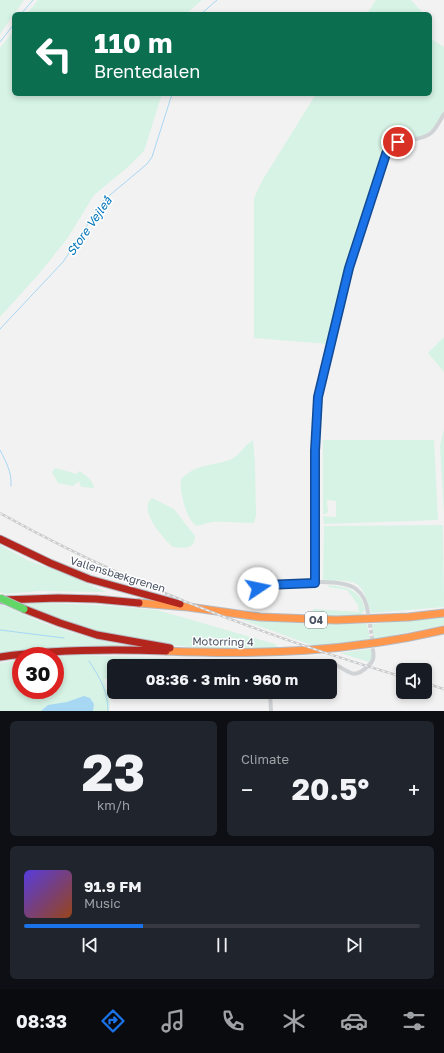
<!DOCTYPE html>
<html lang="en">
<head>
<meta charset="utf-8">
<style>
	:root { --surface:#171b24; --page:#20242c; --text:#f1f3f6; --muted:#9ea1a6; --line:#363941; --accent:#1a73e8 }
	body { margin:0; font-family:"Golos Text",sans-serif; background:var(--page); color:var(--text); height:100vh; display:flex; flex-direction:column; font-size:15px; white-space:nowrap }
	* { box-sizing:border-box; margin:0 }
	p { font-size:13px; color:var(--muted) }
	.icon { flex:none; width:22px; height:22px; fill:none; stroke:currentColor; stroke-width:2; stroke-linecap:round; stroke-linejoin:round }
	.map { position:relative; height:711px; overflow:hidden }
	.panel { display:flex; flex-direction:column; gap:10px; padding:10px; background:#0d0f14; flex:1 }
	.panel>* { flex:none }
	.guide { position:absolute; left:12px; top:12px; width:420px; height:84px; border-radius:6px; box-shadow:0 2px 6px #0003; background:#0b6e4f; color:#fff; overflow:hidden }
	.buttons { position:absolute; left:396px; top:663px; display:grid; gap:8px }
	.buttons a { display:grid; place-items:center; width:36px; height:36px; border-radius:6px; background:var(--surface); box-shadow:0 2px 6px #0003; font-size:20px }
	.speed { position:absolute; left:12px; top:647px; display:flex; gap:8px; font-size:20px; font-weight:700; text-align:center }
	.speed>* { display:grid; place-content:center; width:52px; height:52px; border-radius:50%; background:var(--surface); box-shadow:0 2px 6px #0003; line-height:1 }
	.speed .limit { border:6px solid #d22; background:#fff; color:#111 }
	.pin { position:absolute; display:grid; place-items:center; width:34px; height:34px; color:#fff; margin:-17px; border:2px solid #fff; border-radius:50%; box-shadow:0 1px 4px #0007 }
	.me { position:absolute; width:44px; margin:-22px; rotate:79deg; stroke-linejoin:round; filter:drop-shadow(0 0 3px #0008) }
	.turn { display:flex; align-items:center; gap:14px; height:84px; padding:0 16px; font-size:18px }
	.turn .icon { width:52px; height:52px; stroke-width:2.5 }
	.turn b { display:block; font-size:28px; line-height:34px }
	.big { font-size:30px; font-weight:700; line-height:1.1 }
	.panel .widget { flex:1; display:flex; flex-direction:column; justify-content:center; gap:6px; min-width:0; padding:0 14px; border-radius:6px; background:var(--page) }
	.panel .dial { align-items:center; gap:0 }
	.dial b { font-size:52px; line-height:1 }
	.song { display:flex; align-items:center; gap:12px }
	.cover { width:48px; height:48px; border-radius:6px; background:linear-gradient(135deg,hsl(250 70% 55%),hsl(20 70% 35%)) }
	.played { height:4px; border-radius:2px; background:linear-gradient(90deg,var(--accent) 30%,var(--line) 30%) }
	.keys { display:flex; justify-content:space-around; direction:ltr }
	.heat { display:flex; justify-content:space-between; align-items:center; font-size:22px; direction:ltr }
	.panel .tiles { flex:1; display:grid; gap:10px; grid-template-columns:1fr 1fr }
	.widget:last-child { grid-column:span 2 }
	.trip { position:absolute; left:107px; top:659px; width:230px; height:40px; border-radius:6px; background:var(--surface); box-shadow:0 2px 6px #0003; font-weight:700; line-height:40px; text-align:center }
	.tab-bar { display:flex; height:64px; justify-content:space-around; align-items:center; background:#090b0e; color:var(--muted) }
	.tab-bar .icon { width:28px; height:28px }
	.tab-bar .current { color:var(--accent) }
	.tab-bar b { font-size:18px; color:var(--text) }
	.map>svg:first-child { display:block }
	.green { fill:#d6f3e5 }
	.water { fill:#a8d7f3 }
	.lines { fill:none; stroke-linecap:round; stroke-linejoin:round }
	.stream { stroke:#a8d7f3; stroke-width:1 }
	.street-tunnel { stroke:#d1d2d5; stroke-width:4; stroke-dasharray:4 2; stroke-linecap:butt }
	.slow-casing { stroke:#b6bac2; stroke-width:9 }
	.jam-casing { stroke:#b6bac2; stroke-width:9 }
	.street { stroke:#d0d3d6; stroke-width:4 }
	.slow { stroke:#ff974d; stroke-width:7 }
	.jam { stroke:#b3261e; stroke-width:7 }
	.rail-casing { stroke:#c9cbcd; stroke-width:2.5 }
	.rail { stroke:#fff; stroke-width:1; stroke-dasharray:3; stroke-linecap:butt }
	.fast-bridge-casing { stroke:#b6bac2; stroke-width:9; stroke-linecap:butt }
	.fast-bridge { stroke:#63d668; stroke-width:7 }
	.route-casing { stroke:#114b97; stroke-width:10 }
	.route { stroke:#1a73e8; stroke-width:7 }
	.labels { text-anchor:middle; dominant-baseline:central; stroke-width:3; stroke-linejoin:round; paint-order:stroke }
	.shield { fill:#fff; stroke:#7e8590; stroke-width:1 }
	.shield-label { font-size:10px; font-weight:bold; fill:#475161 }
	.street-label { font-size:11px; fill:#475161; stroke:#fff }
	.water-label { font-size:12px; font-style:italic; fill:#0175ba; stroke:#fff }
</style>
</head>
<body>
<div class="map">
<svg width="444" height="711" viewBox="0 0 444 711">
	<rect width="100%" height="100%" fill="#f3f2f2"/>
	<path class="green" d="M0,0h24l-24,34z
		M38,0h164l-16,14h-159z
		M376,0h35l11,12v2h-55z
		M14,30v64h148l-18,57 -15,15 -35,29 -27,44 -29,36 -38,42v-269z
		M430,38l14,9v64l-9,15 -10,9 -36,9 -42,122 -18,78 -75,-6v-140l8,-17 54,-87h114z
		M444,337v35l-16,-19z
		M444,429v84l-4,-67z
		M253,440l2,23 1,53 -2,7c-14,0 -29,-2 -43,-1 -5,1 -11,5 -15,3 -10,-5 -17,-36 -15,-46 17,-16 28,-12 48,-19 10,-3 15,-15 24,-20z
		M323,440h111l4,80 -114,4 -1,-8 13,1v-16l-9,-1 1,12 -2,2h-3z
		M55,468l22,6 2,-3c7,4 14,9 15,17l-13,-1 -2,-6 -6,5 -15,-3 -6,-11z
		M152,498l22,11 21,27c0,14 -12,12 -22,11 -9,-8 -36,-37 -21,-49z
		M443,525l1,82 -73,6c-3,-10 -7,-28 -19,-31 -9,-2 -20,-1 -29,-1l1,-55z
		M0,545l27,15 39,14 40,18 -67,-1 -34,3 -5,-2z
		M329,585c18,2 31,4 36,24l-4,6 -31,1 -17,-2v-5l46,3 -1,-7 -11,-15 -19,-3z
		M41,603l55,2 61,5 118,34 5,5 -57,1 -84,-8 -66,-16 -50,-22z
		M0,604c11,3 21,10 31,14 32,13 65,23 99,28l-1,1c-43,-3 -86,1 -129,7z
		M444,617v8l-70,14 -2,-15z
		M237,618l69,6h61l3,15 -56,7z
		M371,649l1,9 -3,4 -29,-9z
		M79,655l176,7v4h-141v12l-10,1 6,24 -1,8h-109v-48l21,-3v30h34v-33z"/>
	<path class="water" d="M84,696l6,2 4,6 -1,7h-52l7,-6 19,-3z"/>
	<g class="lines">
		<path class="stream" d="M21,14l12,-14
			M201,14l16,-14
			M0,42l14,-18
			M0,329l63,-67 41,-62 43,-36 5,-7 20,-63
			M0,450c6,12 12,22 11,36
			M0,630l64,8
			M89,661c11,17 19,30 19,50"/>
		<path class="street-tunnel" d="M369,618l4,26"/>
		<defs>
			<path id="slow" d="M139,603l49,4 72,10 76,3 73,-3 35,-4
				M166,651c96,4 184,1 278,-21"/>
			<path id="jam" d="M0,539l50,24 39,16 91,25
				M2,600l56,-2 38,1 43,4
				M24,609l36,14 37,12 73,13
				M0,657c55,-8 110,-8 166,-6"/>
		</defs>
		<use href="#slow" class="slow-casing"/>
		<use href="#jam" class="jam-casing"/>
		<path class="street" d="M315,583v-132l3,-54 31,-129 40,-120c12,-10 31,-6 42,-15 6,-5 9,-13 13,-19
			M258,588l7,-3c21,-1 75,-8 91,4 8,6 11,15 12,24
			M285,666c14,-1 30,-4 44,-3 17,2 21,21 39,3 6,-5 6,-9 5,-16
			M270,692l1,19"/>
		<use href="#slow" class="slow"/>
		<use href="#jam" class="jam"/>
		<defs>
			<path id="rail" d="M0,513c127,71 264,123 403,164
				M425,683l19,6"/>
		</defs>
		<use href="#rail" class="rail-casing"/>
		<use href="#rail" class="rail"/>
		<defs>
			<path id="fast-bridge" d="M0,598l24,11"/>
		</defs>
		<use href="#fast-bridge" class="fast-bridge-casing"/>
		<use href="#fast-bridge" class="fast-bridge"/>
	</g>
	<g class="lines">
		<defs>
			<path id="route" d="M258,588l7,-3 50,-2v-132l3,-54 31,-129 37,-114 3,-6 9,-6"/>
		</defs>
		<use href="#route" class="route-casing"/>
		<use href="#route" class="route"/>
	</g>
	<g class="labels">
		<rect class="shield" x="305" y="612" width="22" height="16" rx="3"/>
		<g class="shield-label">
			<text x="316" y="620">O4</text>
		</g>
		<g class="street-label">
			<text transform="translate(118 574) rotate(17)">Vallensbækgrenen</text>
			<text transform="translate(223 641) rotate(1)">Motorring 4</text>
		</g>
		<g class="water-label">
			<text transform="translate(89 226) rotate(-55)">Store Vejleå</text>
		</g>
	</g>
</svg>
<div class="buttons">
<a><svg class="icon" aria-label="sound" viewBox="0 0 24 24"><path d="M4 9h4l5-4v14l-5-4H4zM17 9q2 3 0 6"/></svg></a>
</div>
<div class="speed"><div class="limit">30</div></div>
<div class="pin" style="left:398px;top:142px;background:#d93025"><svg class="icon" aria-label="arrive" viewBox="0 0 24 24"><path d="M6 21V4h12l-3 4 3 4H6"/></svg></div>
<svg class="me" style="left:258px;top:588px" viewBox="-20 -20 40 40"><circle r="19" fill="#fff"/><path d="M0-13L10 11 0 6-10 11z" fill="#1a73e8"/></svg>
<div class="trip">08:36 · 3 min · 960 m</div>
<div class="guide">
<div class="turn"><svg class="icon" aria-label="left" viewBox="0 0 24 24"><path d="M17 20v-9H6M10 6l-5 5 5 5"/></svg><div><b>110 m</b>Brentedalen</div></div>
</div>
</div>
<section class="panel">
<div class="tiles">
<div class="widget dial"><b>23</b><p>km/h</p></div>
<div class="widget"><p>Climate</p>
<div class="heat"><a>−</a><b class="big">20.5°</b><a>+</a></div>
</div>
<div class="widget">
<div class="song"><i class="cover"></i><div><b>91.9 FM</b><p>Music</p></div></div>
<div class="played"></div>
<div class="keys"><svg class="icon" aria-label="previous" viewBox="0 0 24 24"><path d="M18 5L8 12l10 7zM5 5v14"/></svg><svg class="icon" aria-label="pause" viewBox="0 0 24 24"><path d="M8 5v14M16 5v14"/></svg><svg class="icon" aria-label="next" viewBox="0 0 24 24"><path d="M6 5l10 7-10 7zM19 5v14"/></svg></div>
</div>
</div>
</section>
<nav class="tab-bar">
<b>08:33</b>
<svg class="icon current" aria-label="directions" viewBox="0 0 24 24"><path d="M12 3l9 9-9 9-9-9zM9 14v-3h6M13 9l2 2-2 2"/></svg>
<svg class="icon" aria-label="music" viewBox="0 0 24 24"><path d="M9 18V5l10-2v13"/><circle cx="6" cy="18" r="3"/><circle cx="16" cy="16" r="3"/></svg>
<svg class="icon" aria-label="phone" viewBox="0 0 24 24"><path d="M5 4h4l2 5-3 2q2 4 5 5l2-3 5 2v4C11 20 4 13 5 4z"/></svg>
<svg class="icon" aria-label="climate" viewBox="0 0 24 24"><path d="M12 3v18M4 7l16 10M4 17L20 7"/></svg>
<svg class="icon" aria-label="car" viewBox="0 0 24 24"><path d="M5 17H2v-5l4-1 3-4h7l3 4 3 1v5h-3M9 17h6M6 11h13"/><circle cx="7" cy="17" r="2"/><circle cx="17" cy="17" r="2"/></svg>
<svg class="icon" aria-label="filters" viewBox="0 0 24 24"><path d="M4 7h16M4 17h16"/><circle cx="9" cy="7" r="2"/><circle cx="15" cy="17" r="2"/></svg>
</nav>
</body>
</html>
